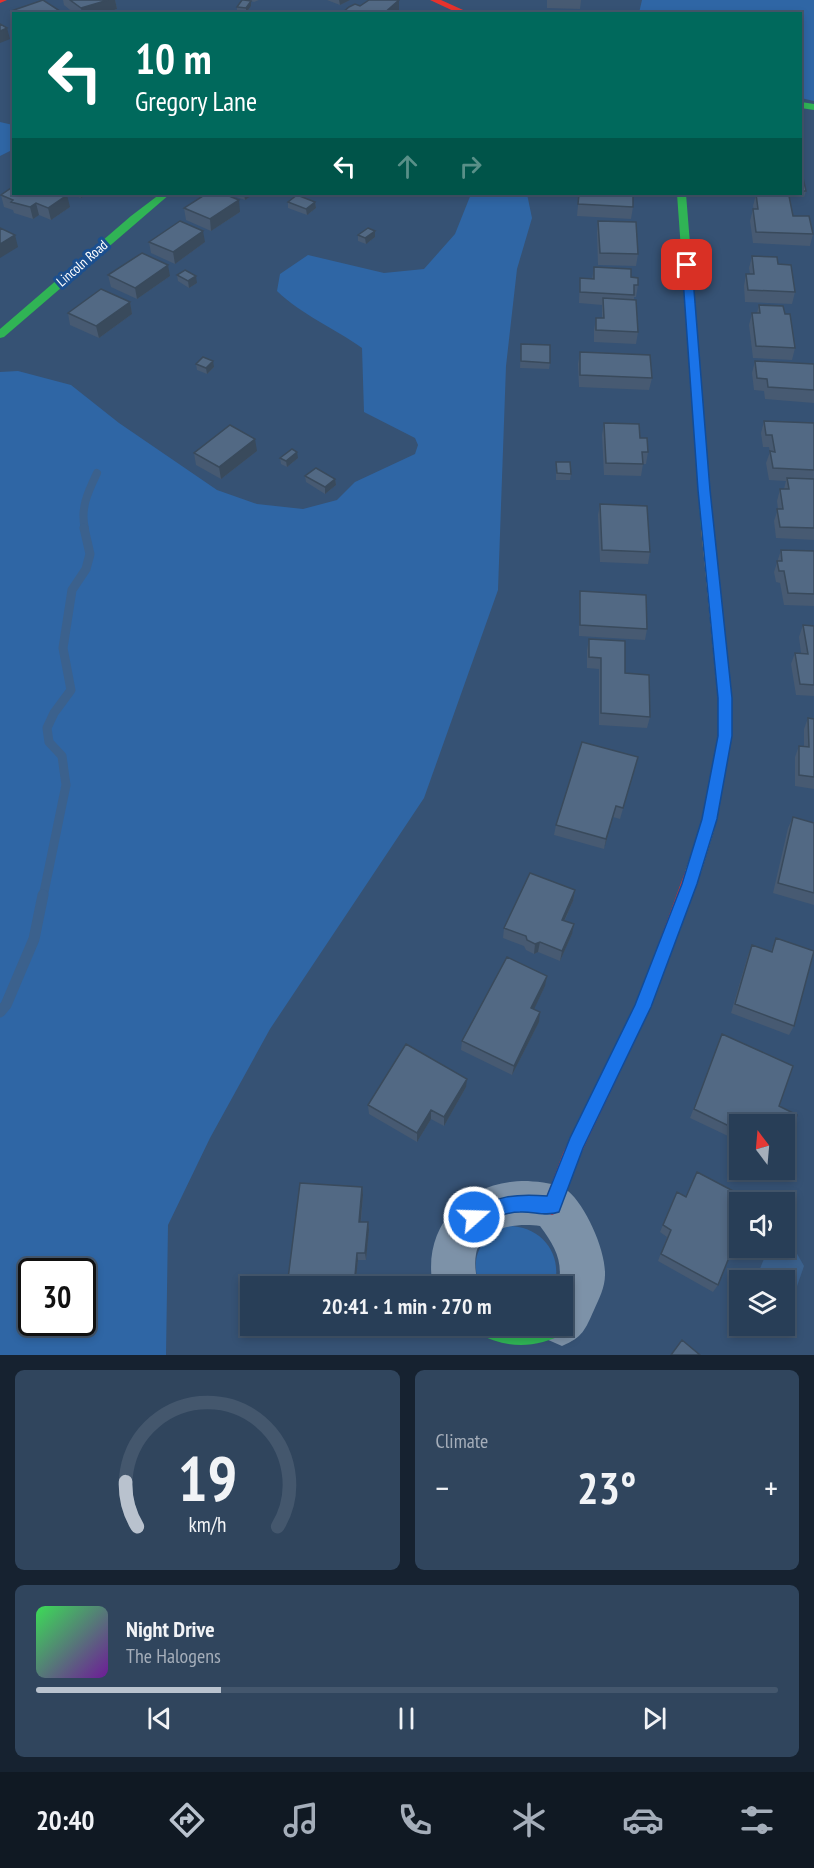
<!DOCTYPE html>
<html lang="en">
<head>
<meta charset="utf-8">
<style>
	:root { --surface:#283e57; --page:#30455d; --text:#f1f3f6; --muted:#a5aeba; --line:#44576d; --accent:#b9c2ce }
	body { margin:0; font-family:"PT Sans Narrow",sans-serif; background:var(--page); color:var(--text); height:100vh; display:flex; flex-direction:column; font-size:22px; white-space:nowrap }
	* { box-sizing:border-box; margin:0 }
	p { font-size:20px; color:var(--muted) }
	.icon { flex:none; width:33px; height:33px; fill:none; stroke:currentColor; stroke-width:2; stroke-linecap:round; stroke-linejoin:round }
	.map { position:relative; height:1355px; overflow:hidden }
	.panel { display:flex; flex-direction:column; gap:15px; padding:15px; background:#162230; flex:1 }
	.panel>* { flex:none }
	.hud { position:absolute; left:12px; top:12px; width:790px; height:183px; border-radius:0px; box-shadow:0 3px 9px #0003,0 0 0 2px var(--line); background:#00695c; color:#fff; overflow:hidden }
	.needle { width:39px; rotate:344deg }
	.controls { position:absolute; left:729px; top:1114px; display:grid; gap:12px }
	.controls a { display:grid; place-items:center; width:66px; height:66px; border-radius:0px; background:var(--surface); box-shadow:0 3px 9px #0003,0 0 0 2px var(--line); font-size:30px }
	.speed { position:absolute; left:18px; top:1258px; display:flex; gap:12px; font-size:30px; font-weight:700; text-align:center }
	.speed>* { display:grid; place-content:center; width:78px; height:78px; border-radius:50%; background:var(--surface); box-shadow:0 3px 9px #0003,0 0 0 2px var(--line); line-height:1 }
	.speed .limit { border:3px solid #111; border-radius:9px; background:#fff; color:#111 }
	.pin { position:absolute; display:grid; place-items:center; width:51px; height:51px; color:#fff; margin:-26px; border-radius:12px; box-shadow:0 3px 9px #0006 }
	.me { position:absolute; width:66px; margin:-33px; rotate:70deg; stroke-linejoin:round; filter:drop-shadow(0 0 4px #0008) }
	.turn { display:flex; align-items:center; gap:21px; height:126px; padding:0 24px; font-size:27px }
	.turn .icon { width:78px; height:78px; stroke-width:2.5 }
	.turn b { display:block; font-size:42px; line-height:51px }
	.lanes { display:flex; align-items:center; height:57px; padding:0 24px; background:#0003; justify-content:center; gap:30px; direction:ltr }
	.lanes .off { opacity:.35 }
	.big { font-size:45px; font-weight:800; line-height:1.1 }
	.panel .tile { flex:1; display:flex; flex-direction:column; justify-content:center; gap:9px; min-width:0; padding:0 21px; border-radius:9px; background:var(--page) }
	.panel .dial { align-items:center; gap:0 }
	.dial svg { height:156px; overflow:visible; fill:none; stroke:var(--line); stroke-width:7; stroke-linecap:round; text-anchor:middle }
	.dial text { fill:var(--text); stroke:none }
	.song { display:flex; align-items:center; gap:18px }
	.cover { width:72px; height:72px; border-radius:9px; background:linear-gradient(135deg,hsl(130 70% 55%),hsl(280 70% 35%)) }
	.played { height:6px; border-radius:3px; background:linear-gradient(90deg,var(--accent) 25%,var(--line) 25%) }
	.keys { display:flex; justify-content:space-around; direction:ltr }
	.heat { display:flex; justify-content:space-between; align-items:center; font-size:33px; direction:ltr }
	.panel .tiles { flex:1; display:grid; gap:15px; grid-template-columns:1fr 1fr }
	.tile:last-child { grid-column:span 2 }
	.trip { position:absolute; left:240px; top:1276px; width:333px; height:60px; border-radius:0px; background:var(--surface); box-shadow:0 3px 9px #0003,0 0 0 2px var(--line); font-weight:800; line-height:60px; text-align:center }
	.dock { display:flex; height:96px; justify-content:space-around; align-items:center; background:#101923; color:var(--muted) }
	.dock .icon { width:42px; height:42px }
	.dock .selected { color:var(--accent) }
	.dock b { font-size:27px; color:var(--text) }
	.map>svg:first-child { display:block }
	.green { fill:#2f66a5; fill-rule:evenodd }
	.water { fill:#3b618d }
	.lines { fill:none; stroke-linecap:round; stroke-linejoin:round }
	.stream-far2 { stroke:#3b618d; stroke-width:8 }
	.stream-far1 { stroke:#3b618d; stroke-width:9 }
	.stream { stroke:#3b618d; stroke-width:11 }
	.street { fill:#7d92a8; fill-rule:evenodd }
	.fast { fill:#30b455; fill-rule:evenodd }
	.slow { fill:#ff9f0a; fill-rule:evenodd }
	.jam { fill:#e5322d; fill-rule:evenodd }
	.wall { fill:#475a72 }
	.shaded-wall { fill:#394a5c }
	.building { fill:#526984; stroke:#394a5c; stroke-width:1.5 }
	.route { fill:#1a73e8; stroke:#114b97; stroke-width:1.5 }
	.labels { text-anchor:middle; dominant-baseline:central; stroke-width:6; stroke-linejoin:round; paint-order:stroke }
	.far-street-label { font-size:14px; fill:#fff; stroke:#1b4f8f }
</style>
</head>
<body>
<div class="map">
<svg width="814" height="1355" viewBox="0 0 814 1355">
	<rect width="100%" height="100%" fill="#365274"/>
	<path class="green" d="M642,0h172v101l-13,-3v-84l-162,-1z
		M0,122l13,3 1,24 -14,7z
		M471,194h56l5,24 -15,51 -11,97 -8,224 -74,208 -154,231 -60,109 -42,87 -2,130h-166v-983l18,-1 53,14 48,38 98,67 40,14 46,5 34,-9 18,-18 60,-28 3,-9 -3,-7 -51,-26 -2,-64c-28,-20 -60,-33 -85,-57l3,-17 28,-19 76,18 40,-4 31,-35zM32,1272h50v51h-50z
		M505,1226c35,-2 59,27 49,61h-74c-10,-28 -2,-47 25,-61z"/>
	<path class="water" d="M785,1246l11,6 8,14 -17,49h-2l-1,-34h-29l13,-32 16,-1z"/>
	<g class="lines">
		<path class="stream-far2" d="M85,529c-5,-21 3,-37 12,-56"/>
		<path class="stream-far1" d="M43,897l23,-112 -4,-29 -13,-14 -2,-14 7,-15 17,-23 -8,-42 9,-58 14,-21 4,-15 -6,-26"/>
		<path class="stream" d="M0,1012l6,-7 28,-66 9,-44"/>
		<path class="street" d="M528,1181c12,1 30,2 40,10 18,15 38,60 37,84 0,12 -6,24 -11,35 -9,20 -11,27 -32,36l-16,-7 -6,-13h22v-39h-4c6,-25 -3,-41 -18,-61 -22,-3 -59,0 -64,28 -2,11 0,22 3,33h-46c-12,-62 33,-107 95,-106z"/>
		<path class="fast" d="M801,102l13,2v6l-13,-2z
			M160,194h10l-166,143 -4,1v-9l131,-113z
			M677,194h9l27,334 -6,4 -6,-4z
			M562,1318l4,1 2,7 -2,7c-32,16 -58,16 -90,0l-2,-7 47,2 41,-2z"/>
		<path class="slow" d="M707,524l6,4 19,170v38l-18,94 -13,42 -3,5 -5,2 -5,-2 -3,-5 15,-42 18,-94v-38l-17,-170z"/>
		<path class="jam" d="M0,0h7l-7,3z
			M430,0h11l31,14h-12z
			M693,865l5,2 3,5 -50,135 -74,155 -19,50 -6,3 -6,-3 -3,-6 20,-53 73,-148 49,-133 3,-5z"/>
	</g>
	<path class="wall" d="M63,0h52l2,9 -15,5h-27l-11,-9z
		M248,0h11l-5,2 -3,-1v5l-5,7 -9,-1v-5z
		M327,0h23l-10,5z
		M547,0h34l-1,9 -33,-1z
		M801,178l5,13 -2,6h-15l4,19 20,18 -3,12 -57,-3 -3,-22 3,-12h1l-1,-3 3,-12 16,1v-1h29z
		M70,194h18l-7,4z
		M228,194h26l-9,6z
		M579,194l54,13 -2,12 -54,-3z
		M1,195l69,12 -19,13 -12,-5 -6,4 -19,-6 -1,-3 -9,-3z
		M288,202h27l1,6 -9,7 -19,-7z
		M184,208l56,4 -29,19 -25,-11z
		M598,221l40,33 -2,12 -38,-1 -1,-33z
		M375,231v6l-9,7 -8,-3v-6z
		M149,242h56l-30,22 -24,-11z
		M752,256l26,8 17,28 -3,12 -47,-2 -1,-16 2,-12h4l-1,-6z
		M594,267l37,10 7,8 -2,12h-2v2l4,33 -2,12 -42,-2v-12l2,-12h6v-13l-23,-2 1,-25 12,1z
		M108,275l62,1 -33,23 -26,-12z
		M177,275l20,8 -8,5 -11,-7z
		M130,302l2,12 -33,24 -29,-13 -2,-12z
		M759,305l36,43 -3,12 -39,-2 -4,-33 3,-12h5z
		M521,344l29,19 -1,6 -29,-1z
		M580,352l72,26 -3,12 -70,-3 -1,-23z
		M755,361l59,3v39l-49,-4 -1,-8 -10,-1 -2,-17z
		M196,364l18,3 -7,7 -10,-4z
		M764,421l50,2v117l-38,-2 -2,-17 4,-12 -1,-8 3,-12h4l2,-8 -17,-1 -3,-17 4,-11 -1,-5h-6l-2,-14z
		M604,423l36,15 8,14 -2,12h-3l-2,12 -37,-1 -2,-40z
		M257,451l-36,28 -25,-14 -2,-12z
		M280,458h18l-11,9 -6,-3z
		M556,462l15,12 -1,6h-14z
		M305,476l30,3 1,6 -11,9 -19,-12z
		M600,504l50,48 -2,12 -48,-2 -2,-47z
		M781,550l33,1v55l-30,-1 -4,-22 -4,-1 -2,-10z
		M580,591l67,38 -2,11 -66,-4v-34z
		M803,625l11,1v70l-18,-1 -5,-31 4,-11h6l-2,-16z
		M589,639l36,34 25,44 -3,11 -48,-3v-56l-12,-1v-18z
		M808,718l6,1v70l-19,-3v-29l4,-11h5v-17z
		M638,757l-18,62 -7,-2 -9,32 -50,-14 2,-10z
		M793,817l21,6v82l-41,-12 15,-65z
		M575,890l-2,11 -8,19 7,14 -12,27 -22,-9 -4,2 -8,-4 -2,-4 -21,-8 1,-10z
		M776,938l18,88 -5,9 -58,-22 17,-58 4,-10 19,6z
		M545,986l-11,23 5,13 -27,53 -51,-25 1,-9z
		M722,1034l57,72 10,34 -5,7v-22h-44v3l-6,-3 -6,11 -38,-18z
		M466,1087l-22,39 -13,-7 -14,23 -48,-28 -1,-9z
		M697,1172l43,31v34l-3,-1 -19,49 -5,7 -55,-31 9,-24 -7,-5 13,-32 4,-8 9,5z
		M362,1187l1,8 -2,27h7l1,8 -3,30h-8l-3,27h-68z"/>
	<path class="shaded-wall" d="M108,0h7l2,9 -15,5h-20l-1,-6z
		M339,0h11l-10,5z
		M399,0v11l-3,3h-13z
		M251,1v5l-5,7v-5z
		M7,28l3,11 -10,4v-12z
		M80,194h8l-7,4z
		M244,194h10l-9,6z
		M67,195l3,12 -19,13 -3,-12z
		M239,200l1,12 -29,19 -1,-12z
		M315,202l1,6 -9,7 -1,-6z
		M36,203l3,12 -6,4 -3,-12z
		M203,231l2,11 -30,22 -2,-12z
		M375,231v6l-9,7 -1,-6z
		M15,235l3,12 -18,11v-14z
		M168,265l2,11 -33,23 -2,-11z
		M196,276l1,7 -8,5 -1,-7z
		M130,302l2,12 -33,24 -3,-12z
		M213,361l1,6 -7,7 -1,-6z
		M255,439l2,12 -36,28 -2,-12z
		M297,452l1,6 -11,9 -1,-6z
		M335,479l1,6 -11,9v-7z
		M616,806l-3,11 -9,32 2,-10z
		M575,890l-2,11 -13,29 2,-10z
		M574,924l-2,10 -12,27 2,-10z
		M540,942l-2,10 -4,2 1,-10z
		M547,976l-2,10 -15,32 1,-10z
		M540,1012l-1,10 -27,53 2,-9z
		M467,1079l-1,8 -22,39v-9z
		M431,1110v9l-14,23v-9z
		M362,1187l1,8 -3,34 -1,-7z
		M368,1222l1,8 -3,30 -1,-7z
		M357,1253l1,7 -3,27h-1z"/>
	<path class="building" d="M43,0l20,13 -3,1h-45l-4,-3z
		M70,0h38l-27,8z
		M242,0h2l7,1 -5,7 -9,-1z
		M369,0h30l-16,14h-42l8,-7 6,-3 5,2z
		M0,24l7,4 -7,3z
		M801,178h2l3,13h-5z
		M14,186v8h49l4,1 -19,13 -12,-5 -6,4 -19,-5 2,-2 -12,-5z
		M206,194h18l15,6 -29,19 -26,-11z
		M579,194h54v13l-55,-3z
		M756,194l33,2 4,20h16l4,18 -57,-2 -3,-23h5z
		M297,195l18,7 -9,7 -18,-7z
		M180,221l23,10 -30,21 -24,-10z
		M598,221l38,1 2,32 -38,-1z
		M0,228l15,7 -15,9z
		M368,228l7,3 -10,7 -7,-3z
		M142,253l26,12 -33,23 -27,-13z
		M752,256l25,1 1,7 13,1 4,27 -47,-2 -2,-16h8z
		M594,267l37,2v8l7,1v7h-4v10l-54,-3v-14l14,1z
		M185,270l11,6 -8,5 -11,-6z
		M101,289l29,13 -34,24 -28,-13z
		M603,298l33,2 2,32 -42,-2v-12h8z
		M759,305l24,1 2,8h5l5,34 -39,-2 -4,-33h8z
		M521,344l29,1v18l-29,-2z
		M580,352l70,3 2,23 -72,-3z
		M203,357l10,4 -7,7 -10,-4z
		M755,361l59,3v26l-46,-3 -1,-8 -10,-1z
		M764,421l50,2v47l-41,-2 -3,-17 5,1 -3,-17h-6z
		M604,423l35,1 1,14h7l1,14h-6l1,12 -37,-1z
		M230,425l25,14 -36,28 -25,-14z
		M292,449l5,3 -11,9 -6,-3z
		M556,462h14l1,12 -14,-1z
		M316,468l19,11 -10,8 -20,-11z
		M787,478l27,1v49l-34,-1 -3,-18h6l-3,-20h9z
		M600,504l47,2 3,46 -48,-2z
		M781,550l33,1v43l-26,-1 -4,-22h-5l-2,-10h5z
		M580,591l66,4 1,34 -67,-4z
		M803,625l11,1v59l-14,-1 -5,-31 13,1z
		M589,639l36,2v32l24,2 1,42 -49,-4v-55l-12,-1z
		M808,718l6,1v58l-15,-2v-29l10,1z
		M582,742l56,15 -15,51 -7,-2 -10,33 -50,-14z
		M793,817l21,6v70l-36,-10z
		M530,873l45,17 -13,30 12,4 -12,27 -22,-9 -5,2 -8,-4 -1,-4 -22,-8z
		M776,938l38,13 -20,75 -59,-22 17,-59 20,7z
		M507,957l40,19 -16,32 9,4 -26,54 -52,-25z
		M722,1034l71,32 -14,40 18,9 -8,25 -5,-2v-13h-28l-19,-9 -4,12 -39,-19z
		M406,1044l61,35 -23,38 -13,-7 -14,23 -49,-28z
		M697,1172l59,31h-16v27l-22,55 -57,-31 10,-24 -8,-5 14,-33 9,5z
		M300,1183l62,4 -3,35h9l-3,31h-8l-3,34h-67z
		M682,1340l18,15h-29z"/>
	<path class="route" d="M687,262l5,3 18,225 22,208v38l-15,83 -20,65 -46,123 -68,141 -24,64c-13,5 -26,-1 -39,0 -15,0 -32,8 -46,14l-6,-3 -3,-6 3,-6c30,-14 45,-18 79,-15l23,-58 65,-133 47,-121 20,-65 16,-83v-38l-20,-208 -16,-225z"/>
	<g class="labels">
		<g class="far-street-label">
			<text transform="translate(82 263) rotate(-41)">Lincoln Road</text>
		</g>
	</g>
</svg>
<div class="controls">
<a><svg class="needle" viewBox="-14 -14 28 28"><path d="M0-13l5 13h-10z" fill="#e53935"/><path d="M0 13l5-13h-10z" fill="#a5aeba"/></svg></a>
<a><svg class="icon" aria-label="sound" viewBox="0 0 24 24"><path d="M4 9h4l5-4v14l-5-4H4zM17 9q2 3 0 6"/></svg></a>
<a><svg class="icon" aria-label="layers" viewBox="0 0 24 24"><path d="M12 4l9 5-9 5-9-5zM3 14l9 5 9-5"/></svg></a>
</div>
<div class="speed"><div class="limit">30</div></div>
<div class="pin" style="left:687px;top:265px;background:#d93025"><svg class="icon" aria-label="arrive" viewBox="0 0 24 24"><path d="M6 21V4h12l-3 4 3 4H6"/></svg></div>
<svg class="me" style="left:474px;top:1217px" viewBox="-20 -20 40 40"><circle r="17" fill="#1a73e8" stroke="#fff" stroke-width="3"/><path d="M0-11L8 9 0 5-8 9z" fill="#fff"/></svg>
<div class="trip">20:41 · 1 min · 270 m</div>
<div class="hud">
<div class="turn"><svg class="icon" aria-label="left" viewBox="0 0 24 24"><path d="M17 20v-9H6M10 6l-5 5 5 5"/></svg><div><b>10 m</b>Gregory Lane</div></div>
<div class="lanes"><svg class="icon" aria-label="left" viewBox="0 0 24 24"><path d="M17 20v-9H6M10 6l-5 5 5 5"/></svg><svg class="icon off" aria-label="ahead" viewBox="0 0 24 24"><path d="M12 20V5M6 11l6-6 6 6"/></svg><svg class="icon off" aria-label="right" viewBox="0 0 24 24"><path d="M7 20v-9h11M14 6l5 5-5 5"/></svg></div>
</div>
</div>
<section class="panel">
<div class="tiles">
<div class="tile dial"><svg viewBox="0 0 100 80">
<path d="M14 69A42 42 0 1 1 86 69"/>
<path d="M14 69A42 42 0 0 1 8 46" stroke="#b9c2ce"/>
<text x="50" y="56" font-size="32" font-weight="700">19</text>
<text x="50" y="72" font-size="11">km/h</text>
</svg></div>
<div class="tile"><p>Climate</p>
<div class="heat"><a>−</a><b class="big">23°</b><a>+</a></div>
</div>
<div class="tile">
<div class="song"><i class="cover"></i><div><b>Night Drive</b><p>The Halogens</p></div></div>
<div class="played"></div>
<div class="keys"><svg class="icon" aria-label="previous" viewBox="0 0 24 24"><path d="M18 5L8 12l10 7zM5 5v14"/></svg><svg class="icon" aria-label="pause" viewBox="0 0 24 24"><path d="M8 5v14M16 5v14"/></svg><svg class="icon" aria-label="next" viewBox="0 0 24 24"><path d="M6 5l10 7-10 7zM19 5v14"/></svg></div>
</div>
</div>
</section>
<nav class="dock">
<b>20:40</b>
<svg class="icon selected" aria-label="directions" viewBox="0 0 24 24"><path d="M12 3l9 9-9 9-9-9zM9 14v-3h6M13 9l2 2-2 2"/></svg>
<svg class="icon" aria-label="music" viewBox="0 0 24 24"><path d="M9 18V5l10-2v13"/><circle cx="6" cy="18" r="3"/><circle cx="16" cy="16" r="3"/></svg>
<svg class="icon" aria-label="phone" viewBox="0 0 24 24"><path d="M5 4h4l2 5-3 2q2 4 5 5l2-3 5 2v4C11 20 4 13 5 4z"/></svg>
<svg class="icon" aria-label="climate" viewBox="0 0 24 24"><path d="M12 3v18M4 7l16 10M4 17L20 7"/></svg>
<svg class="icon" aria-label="car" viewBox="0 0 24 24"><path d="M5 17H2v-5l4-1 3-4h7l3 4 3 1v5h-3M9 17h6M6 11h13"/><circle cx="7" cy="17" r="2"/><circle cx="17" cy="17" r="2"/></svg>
<svg class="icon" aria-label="filters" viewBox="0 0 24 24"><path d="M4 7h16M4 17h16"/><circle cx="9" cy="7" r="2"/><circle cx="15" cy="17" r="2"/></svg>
</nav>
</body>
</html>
